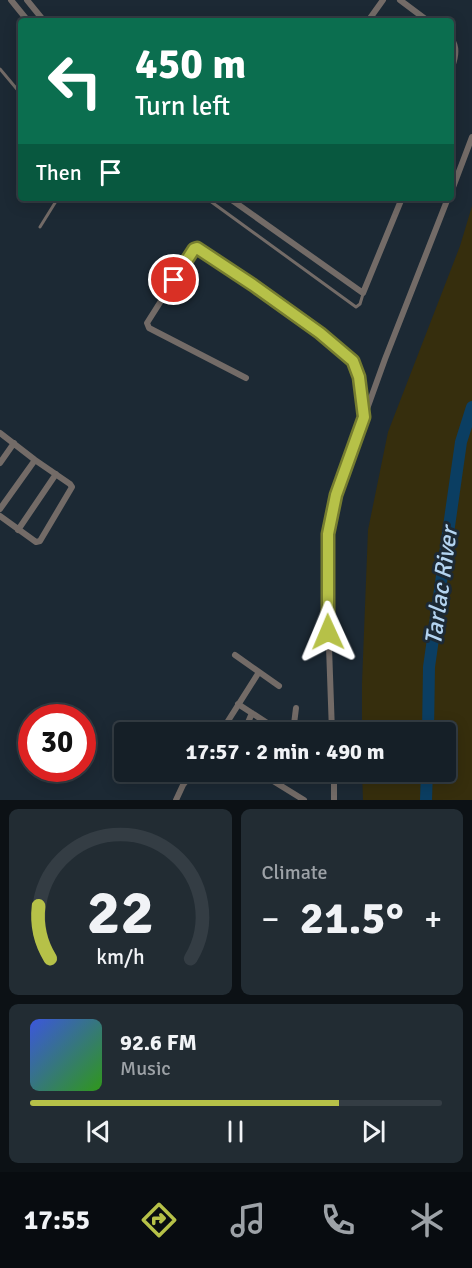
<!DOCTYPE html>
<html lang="en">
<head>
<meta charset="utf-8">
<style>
	:root { --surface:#151f27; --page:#222c33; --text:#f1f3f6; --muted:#9da2a7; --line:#343d44; --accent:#b6c148 }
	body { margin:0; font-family:Signika,sans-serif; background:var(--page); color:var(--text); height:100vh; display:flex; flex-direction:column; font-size:22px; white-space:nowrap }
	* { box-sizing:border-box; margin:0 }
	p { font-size:20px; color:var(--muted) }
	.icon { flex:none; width:33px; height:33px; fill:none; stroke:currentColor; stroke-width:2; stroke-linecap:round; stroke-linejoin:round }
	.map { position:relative; height:800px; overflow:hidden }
	.side { display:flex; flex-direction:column; gap:9px; padding:9px; background:#0c1115; flex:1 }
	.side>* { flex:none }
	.hud { position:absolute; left:18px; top:18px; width:436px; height:183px; border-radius:6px; box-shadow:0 3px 15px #0003,0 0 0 2px var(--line); background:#0b6e4f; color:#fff; overflow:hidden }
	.speed { position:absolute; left:18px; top:704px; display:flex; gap:12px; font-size:30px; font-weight:700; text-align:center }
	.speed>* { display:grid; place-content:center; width:78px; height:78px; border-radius:50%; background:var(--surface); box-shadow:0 3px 15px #0003,0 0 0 2px var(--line); line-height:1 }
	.speed .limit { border:9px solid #d22; background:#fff; color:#111 }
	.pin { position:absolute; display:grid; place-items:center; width:51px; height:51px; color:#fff; margin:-26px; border:3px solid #fff; border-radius:50%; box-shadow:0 2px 6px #0007 }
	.me { position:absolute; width:66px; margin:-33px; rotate:359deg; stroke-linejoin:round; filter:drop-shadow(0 0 4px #0008) }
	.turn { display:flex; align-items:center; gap:21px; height:126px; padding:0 18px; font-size:27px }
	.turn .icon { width:78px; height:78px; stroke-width:2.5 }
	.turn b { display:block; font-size:42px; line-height:51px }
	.then { display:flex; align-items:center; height:57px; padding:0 18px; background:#0003; gap:12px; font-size:22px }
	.big { font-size:45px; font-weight:800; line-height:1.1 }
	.side .card { flex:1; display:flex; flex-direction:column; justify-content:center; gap:9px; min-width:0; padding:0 21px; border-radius:9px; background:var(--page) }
	.side .dial { align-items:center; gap:0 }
	.dial svg { height:156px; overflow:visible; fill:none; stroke:var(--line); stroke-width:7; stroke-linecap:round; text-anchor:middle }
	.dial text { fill:var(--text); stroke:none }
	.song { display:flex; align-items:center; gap:18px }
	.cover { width:72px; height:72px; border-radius:9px; background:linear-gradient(135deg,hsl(230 70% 55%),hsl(110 70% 35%)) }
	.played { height:6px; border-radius:3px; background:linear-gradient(90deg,var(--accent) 75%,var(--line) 75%) }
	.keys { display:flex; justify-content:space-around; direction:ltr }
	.heat { display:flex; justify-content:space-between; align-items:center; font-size:33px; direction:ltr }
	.side .tiles { flex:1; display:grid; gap:9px; grid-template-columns:1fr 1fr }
	.card:last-child { grid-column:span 2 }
	.trip { position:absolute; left:114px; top:722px; width:342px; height:60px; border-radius:6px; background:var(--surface); box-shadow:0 3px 15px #0003,0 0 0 2px var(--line); font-weight:800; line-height:60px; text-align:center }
	.menu { display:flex; height:96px; justify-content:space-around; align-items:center; background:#080c10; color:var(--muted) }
	.menu .icon { width:42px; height:42px }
	.menu .current { color:var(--accent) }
	.menu b { font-size:27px; color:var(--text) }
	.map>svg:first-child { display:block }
	.sand { fill:#362e0d }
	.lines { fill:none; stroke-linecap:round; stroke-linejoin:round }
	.river { stroke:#0b3e62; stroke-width:12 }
	.lane { stroke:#736b67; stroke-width:3 }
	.street { stroke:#736b67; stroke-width:6 }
	.route-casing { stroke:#767d2f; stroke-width:15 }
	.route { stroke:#b6c148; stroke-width:10 }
	.labels { text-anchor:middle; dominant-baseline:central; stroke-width:6; stroke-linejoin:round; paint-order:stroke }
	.water-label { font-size:24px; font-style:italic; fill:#b4d4f0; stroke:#1c2934 }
</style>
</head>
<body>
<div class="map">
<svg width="472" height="800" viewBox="0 0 472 800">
	<rect width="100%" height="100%" fill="#1c2934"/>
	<path class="sand" d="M472,206v594h-109l-1,-29h84v-39h-84v-49l6,-153 20,-98 72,-186z"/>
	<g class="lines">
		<path class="river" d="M428,732l1,-65 32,-225 11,-35
			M426,800l1,-29"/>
		<path class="lane" d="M0,69l21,25
			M206,198l150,109 4,-3 3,-10
			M40,227l18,-29"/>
		<path class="street" d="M11,0l17,21
			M27,0l17,21
			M400,0l28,21
			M368,21l15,-21
			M452,40c6,8 3,19 0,27
			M452,190l20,-53
			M229,198l134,95 39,-95
			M246,378l-97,-50 -2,-5 47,-74 3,-1 3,2 120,83 33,28 6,16 5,36
			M0,433l35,27 35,24 2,3 -32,54 -4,1 -36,-26
			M0,463l14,-20
			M0,509l35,-49
			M18,530l38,-56
			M235,655l44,31
			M238,704l43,28
			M221,732l38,-60
			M244,732l8,-19
			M293,732l3,-24
			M332,732l-5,-142 1,-56 8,-39 49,-136 63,-161
			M257,771l47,29
			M324,771l10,12
			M334,771v29
			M176,800l7,-15 11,-14"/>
	</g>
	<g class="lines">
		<defs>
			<path id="route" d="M174,280l20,-31 3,-1 56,37 67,48 33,28 6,16 5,40 -28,78 -8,39v98"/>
		</defs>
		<use href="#route" class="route-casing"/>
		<use href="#route" class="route"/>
	</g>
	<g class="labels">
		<g class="water-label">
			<text transform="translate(441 586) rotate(-82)">Tarlac River</text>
		</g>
	</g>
</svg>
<div class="speed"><div class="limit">30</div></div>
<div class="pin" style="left:174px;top:280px;background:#d93025"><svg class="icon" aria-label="arrive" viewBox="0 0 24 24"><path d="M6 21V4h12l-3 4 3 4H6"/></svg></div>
<svg class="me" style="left:328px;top:632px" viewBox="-20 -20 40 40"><path d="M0-17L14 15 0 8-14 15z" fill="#b6c148" stroke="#fff" stroke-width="4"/></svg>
<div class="trip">17:57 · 2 min · 490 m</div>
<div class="hud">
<div class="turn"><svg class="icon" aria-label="left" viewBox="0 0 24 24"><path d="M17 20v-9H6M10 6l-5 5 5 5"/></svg><div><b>450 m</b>Turn left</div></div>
<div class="then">Then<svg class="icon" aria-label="arrive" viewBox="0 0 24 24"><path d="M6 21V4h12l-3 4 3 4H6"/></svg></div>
</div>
</div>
<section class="side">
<div class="tiles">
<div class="card dial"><svg viewBox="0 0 100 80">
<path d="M14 69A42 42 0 1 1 86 69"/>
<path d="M14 69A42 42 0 0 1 8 42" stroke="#b6c148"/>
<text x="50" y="56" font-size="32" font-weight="700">22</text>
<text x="50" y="72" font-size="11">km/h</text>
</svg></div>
<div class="card"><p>Climate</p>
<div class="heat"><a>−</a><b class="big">21.5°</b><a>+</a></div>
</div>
<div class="card">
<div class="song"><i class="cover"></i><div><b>92.6 FM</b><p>Music</p></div></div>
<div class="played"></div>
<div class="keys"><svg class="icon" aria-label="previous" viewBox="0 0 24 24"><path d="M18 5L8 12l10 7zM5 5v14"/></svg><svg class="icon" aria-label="pause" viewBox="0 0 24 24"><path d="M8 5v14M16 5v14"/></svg><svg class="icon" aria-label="next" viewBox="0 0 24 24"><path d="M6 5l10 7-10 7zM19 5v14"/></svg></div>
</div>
</div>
</section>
<nav class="menu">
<b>17:55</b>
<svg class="icon current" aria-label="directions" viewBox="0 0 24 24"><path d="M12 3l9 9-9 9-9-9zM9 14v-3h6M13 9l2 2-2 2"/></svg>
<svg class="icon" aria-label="music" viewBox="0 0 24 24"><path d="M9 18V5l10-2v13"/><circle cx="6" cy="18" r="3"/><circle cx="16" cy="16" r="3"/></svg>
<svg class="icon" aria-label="phone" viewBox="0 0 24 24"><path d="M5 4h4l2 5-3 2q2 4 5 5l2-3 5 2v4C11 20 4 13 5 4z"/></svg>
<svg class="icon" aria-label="climate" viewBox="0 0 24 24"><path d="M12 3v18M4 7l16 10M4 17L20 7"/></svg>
</nav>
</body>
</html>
